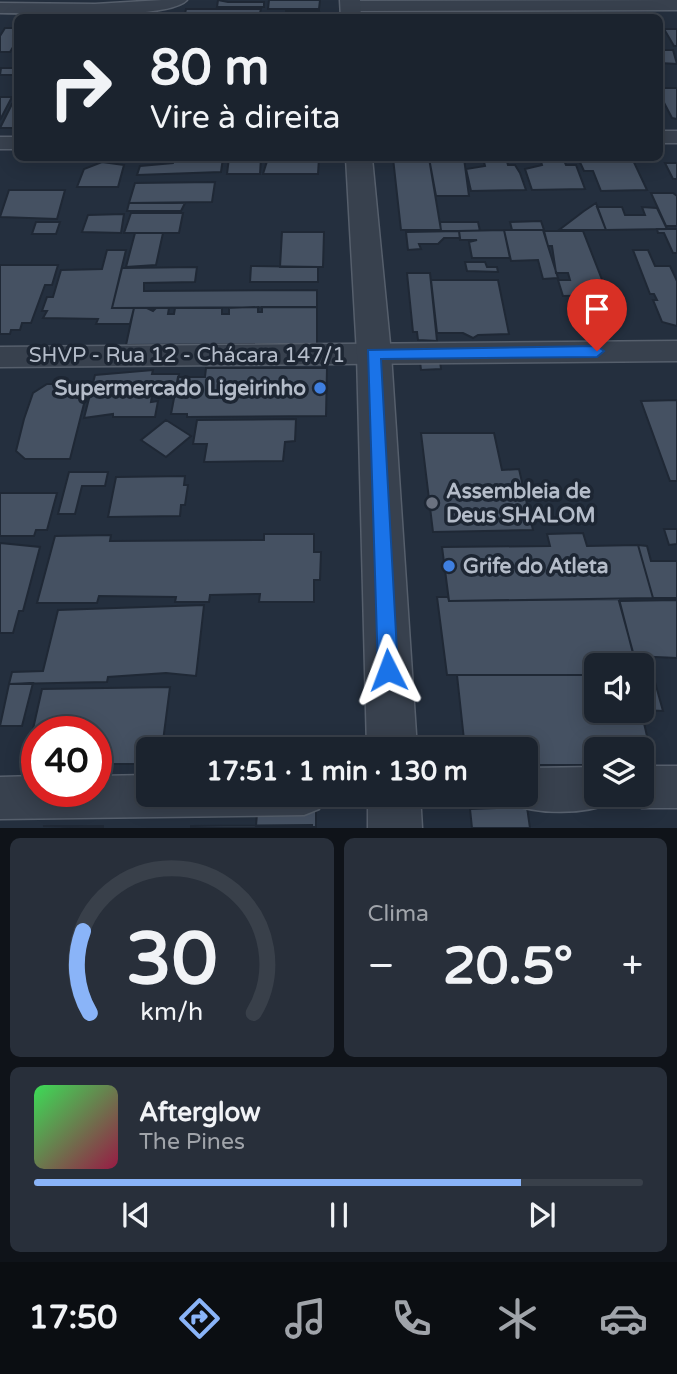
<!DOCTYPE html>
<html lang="pt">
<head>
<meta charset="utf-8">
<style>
	:root { --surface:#1b232e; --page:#282f3a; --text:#f1f3f6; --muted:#a0a4aa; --line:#39404a; --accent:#8ab4f8 }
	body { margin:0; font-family:"Varela Round",sans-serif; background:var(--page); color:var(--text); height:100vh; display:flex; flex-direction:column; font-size:26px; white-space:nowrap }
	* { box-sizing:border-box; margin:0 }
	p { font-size:23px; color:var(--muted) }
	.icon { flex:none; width:38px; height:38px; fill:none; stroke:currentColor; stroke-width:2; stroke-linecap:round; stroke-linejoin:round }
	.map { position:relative; height:828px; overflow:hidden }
	.side { display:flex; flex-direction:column; gap:10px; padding:10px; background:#0f1319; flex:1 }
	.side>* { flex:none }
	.guide { position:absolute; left:14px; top:14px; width:649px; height:147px; border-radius:10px; box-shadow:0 4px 18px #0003,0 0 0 2px var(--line); background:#1b232e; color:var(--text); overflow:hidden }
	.fabs { position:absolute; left:584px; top:653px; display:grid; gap:14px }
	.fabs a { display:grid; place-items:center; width:70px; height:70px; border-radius:10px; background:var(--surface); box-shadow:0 4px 18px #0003,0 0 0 2px var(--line); font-size:35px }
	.speed { position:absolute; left:21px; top:716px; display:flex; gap:14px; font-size:35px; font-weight:700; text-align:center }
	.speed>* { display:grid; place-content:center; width:91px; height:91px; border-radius:50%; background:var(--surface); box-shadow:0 4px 18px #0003,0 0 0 2px var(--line); line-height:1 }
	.speed .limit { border:10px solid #d22; background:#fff; color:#111 }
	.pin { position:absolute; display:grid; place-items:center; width:60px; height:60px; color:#fff; margin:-72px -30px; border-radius:50% 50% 50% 0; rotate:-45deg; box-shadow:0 0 7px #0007 }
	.pin .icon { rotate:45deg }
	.me { position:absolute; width:77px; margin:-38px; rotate:357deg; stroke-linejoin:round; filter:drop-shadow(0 0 5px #0008) }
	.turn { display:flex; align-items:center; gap:24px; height:147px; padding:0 21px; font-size:32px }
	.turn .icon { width:91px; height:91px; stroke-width:2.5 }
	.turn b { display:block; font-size:49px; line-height:60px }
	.big { font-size:52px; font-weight:700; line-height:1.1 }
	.side .card { flex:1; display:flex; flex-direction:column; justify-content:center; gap:10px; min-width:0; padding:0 24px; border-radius:10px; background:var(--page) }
	.side .dial { align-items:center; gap:0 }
	.dial svg { height:182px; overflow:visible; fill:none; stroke:var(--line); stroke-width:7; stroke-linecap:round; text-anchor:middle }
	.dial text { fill:var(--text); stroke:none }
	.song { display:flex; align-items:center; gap:21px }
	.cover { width:84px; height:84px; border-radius:10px; background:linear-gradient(135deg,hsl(130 70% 55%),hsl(340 70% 35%)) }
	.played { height:7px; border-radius:4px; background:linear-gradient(90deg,var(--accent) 80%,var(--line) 80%) }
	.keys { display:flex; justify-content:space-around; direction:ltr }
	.heat { display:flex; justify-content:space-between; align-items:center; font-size:38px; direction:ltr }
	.side .tiles { flex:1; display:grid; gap:10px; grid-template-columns:1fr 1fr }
	.card:last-child { grid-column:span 2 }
	.trip { position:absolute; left:136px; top:737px; width:402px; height:70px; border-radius:10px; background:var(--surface); box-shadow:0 4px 18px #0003,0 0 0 2px var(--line); font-weight:700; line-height:70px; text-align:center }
	.menu { display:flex; height:112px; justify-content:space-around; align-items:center; background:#0b0e12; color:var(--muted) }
	.menu .icon { width:49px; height:49px }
	.menu .current { color:var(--accent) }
	.menu b { font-size:32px; color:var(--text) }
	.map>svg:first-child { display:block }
	.building { fill:#455162; stroke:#1f2835; stroke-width:2 }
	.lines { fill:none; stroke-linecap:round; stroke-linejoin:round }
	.minor-casing { stroke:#565f6c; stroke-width:3 }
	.tertiary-casing { stroke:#565f6c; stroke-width:3 }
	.minor { fill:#38414e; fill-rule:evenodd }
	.tertiary { fill:#38414e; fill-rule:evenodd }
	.route { fill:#1a73e8; stroke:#114b97; stroke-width:2 }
	.shop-dot { fill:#3f7fe0; stroke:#1d2633; stroke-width:2.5 }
	.worship-dot { fill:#6b7280; stroke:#1d2633; stroke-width:2.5 }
	.labels { text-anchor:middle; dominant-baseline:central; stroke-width:7; stroke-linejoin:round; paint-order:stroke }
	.street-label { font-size:21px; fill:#b4bcc9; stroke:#1d2633 }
	.poi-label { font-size:21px; font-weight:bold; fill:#b4bcc9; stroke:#1d2633; text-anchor:start }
</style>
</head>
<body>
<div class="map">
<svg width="677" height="828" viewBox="0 0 677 828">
	<rect width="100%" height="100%" fill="#242f3e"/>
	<path class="building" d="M218,0l10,2h36v5h-47z
		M269,0h51l-1,9h-51z
		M186,9h75l-1,4h26v5h-102z
		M286,11h33l3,7h-36z
		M5,28h13v11l-8,13h-10v-16z
		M664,29h13v17h-3z
		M660,50h13l4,14 -17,-1z
		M1,68h17v7h-18z
		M1,68h17v7h-18z
		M660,88h17v31l-5,-1 -12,-23z
		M0,97h12l-12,23z
		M12,104h6v24h-18z
		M12,104h6v24h-18z
		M175,158h48l-2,14 -84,3 3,-9 33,-3z
		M229,158h32l-1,16h-33z
		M229,158h32l-1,16h-33z
		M268,158h51l-1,16h-55z
		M393,158h36l12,72h-40z
		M429,158h35l5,38h-33z
		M483,158h23l2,7h7l5,8 6,17 -55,1 -5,-22 19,-3z
		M483,158h23l2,7h7l5,8 6,17 -55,1 -5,-22 19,-3z
		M540,158h23l3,7h10l9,24 -53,1 -7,-21 17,-4z
		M578,158h54l15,32 -46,1 -8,-20h-9z
		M102,162l22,3 -6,22h-41l7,-18z
		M665,163h12v16h-4z
		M665,163h12v16h-4z
		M215,182l-3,20 -83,1 6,-20z
		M9,190h56l-8,29 -57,-2z
		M9,190h56l-8,29 -57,-2z
		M651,193h22l4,3v30h-11z
		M129,203h56l-4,8h-54z
		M596,203l10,27h-47l25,-19z
		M596,203l10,27h-47l25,-19z
		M597,207h25l3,8h20l-3,-8 15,1 10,21 -61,1z
		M131,213h52l-4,20h-55z
		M124,214l-3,19 -39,-1 6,-17z
		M541,221l3,9h-32l-2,-8z
		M541,221l3,9h-32l-2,-8z
		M36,222h24l-4,12h-24z
		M36,222h24l-4,12h-24z
		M440,222h38l2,9h-39z
		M657,229h20v24h-4l-9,-20h-6z
		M657,229h20v24h-4l-9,-20h-6z
		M504,230l6,28h-38l-3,-16 8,-2h-17l-1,-9z
		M504,230h39l15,48 -15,1 -5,-19 -27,1z
		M459,231l1,7h-16l-6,6h-19l2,5 -13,1 -2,-18z
		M544,231h39l25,64 -45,1 -5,-16h12l-2,-7h-12l-4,-27h-4z
		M544,231h39l25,64 -45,1 -5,-16h12l-2,-7h-12l-4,-27h-4z
		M282,232h42l-1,35h-43z
		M282,232h42l-1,35h-43z
		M135,233h28l-7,32 -30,2z
		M135,233h28l-7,32 -30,2z
		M107,250h19l-14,58h22l-4,16h-34l2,-5 -55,-1 4,-7h-5l5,-14h6l8,-27 41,-1z
		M107,250h19l-14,58h22l-4,16h-34l2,-5 -55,-1 4,-7h-5l5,-14h6l8,-27 41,-1z
		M633,250h15l7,16h15l7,15v45l-15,-4 -9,-22h4l-3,-6h-4z
		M465,262h20l2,5h10l1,5 -31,-1z
		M0,265h58l-6,20h-7l-14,38h-9l-2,7h-9l-1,4h-10z
		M0,265h58l-6,20h-7l-14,38h-9l-2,7h-9l-1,4h-10z
		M251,266l67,1v15h-68z
		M197,267l-2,15 -51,1v8l173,-1v17l-205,1 10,-40z
		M407,273h23l7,68 -19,-1 -1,-8h-4z
		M431,280h67l11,54 -31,1 -5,3 -10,-5h-26z
		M431,280h67l11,54 -31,1 -5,3 -10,-5h-26z
		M258,307v5h4v-5h55v37l-191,1 8,-37h13l6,3 3,-3h13l-1,6h6l1,-6h47v6h7v-6z
		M258,307v5h4v-5h55v37l-191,1 8,-37h13l6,3 3,-3h13l-1,6h6l1,-6h47v6h7v-6z
		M420,361h20l1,8 -20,1z
		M206,368h121l-1,48 -139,1v-3h-16l7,-37h27z
		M153,370l-1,4h27l-3,16h-23l-2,12 7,-1 -3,16h-42v-3l-29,4 11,-43z
		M153,370l-1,4h27l-3,16h-23l-2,12 7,-1 -3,16h-42v-3l-29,4 11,-43z
		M47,384h42l-19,75h-45l-9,-8 8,-32 9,-26z
		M677,400v81h-7l-29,-80z
		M677,400v81h-7l-29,-80z
		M296,419l-1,22 -10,1 -2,19 -79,1 3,-18h-14l4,-24z
		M166,420l25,16 -25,21 -25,-17z
		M421,433h73l8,37 17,-1 14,61 -100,2z
		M69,472h39l-3,14h-23l-7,28h-17z
		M185,476l-1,9h4l-3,20h-4l-1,11 -72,1 8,-40z
		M0,493h57l-10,37h-11l-2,6h-34z
		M0,493h57l-10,37h-11l-2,6h-34z
		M664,529h13v15l-8,1z
		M583,533l4,13 51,-1 15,53 -204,3 -7,-54 108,-1 -3,-12z
		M264,534h50v18h7l-1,28h-6v22h-55l1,-8 -50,1 -1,7h-34l1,-5 -77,-1 -2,7h-60l18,-67 56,-1 -1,6 154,-1z
		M264,534h50v18h7l-1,28h-6v22h-55l1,-8 -50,1 -1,7h-34l1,-5 -77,-1 -2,7h-60l18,-67 56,-1 -1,6 154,-1z
		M0,543l40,4 -17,64h-4l-6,22h-13z
		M638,545l9,1 4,15h26v37h-24z
		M437,597h11l1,4 170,-2 17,66h-39v10h-150z
		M677,600v58l-43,-2 -15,-55z
		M204,605l-8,71 -30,-3 -58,4 -1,5 -98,2 3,-12 31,-1 15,-61z
		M642,674l11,1 10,36 -21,-1z
		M457,675h140v35h44l12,52h-11v-13h-45v16h-70v-16h-62z
		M33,683l-11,43h-22l9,-42z
		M170,687l-8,62h-13v15h-53v-32h-59v6h-6l11,-49z
		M37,739v37h-9z
		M316,794v33l-60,-1 2,-25z
		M480,794h33l2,14h-33z
		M527,807l3,21h-58l-2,-19z
		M312,825v3h-121v-2z
		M43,826h60v2z"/>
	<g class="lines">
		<defs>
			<path id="minor" d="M162,0h25c-19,21 -154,13 -187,13v-10l95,1z
				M677,0v10l-327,1 -8,-5 8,-5z
				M660,131h17v12h-17z
				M0,137h18v12h-18z
				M677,341v20l-677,6v-20z
				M642,766h35v42h-35l-15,-6 -3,-8h18z
				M597,767v27h18l-3,9c-27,11 -73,12 -100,1l-4,-10h19v-26z
				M149,775v19h176l-6,15 -15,6 -304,4v-42l37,-1v15h59v-15z"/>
			<path id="tertiary" d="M340,0h20l1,18h-20z
				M346,158h26l19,196 26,395h-50l-10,-395z
				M368,794h52l2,34h-54z"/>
		</defs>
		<use href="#minor" class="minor-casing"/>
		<use href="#tertiary" class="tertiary-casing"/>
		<use href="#minor" class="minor"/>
		<use href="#tertiary" class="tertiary"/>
	</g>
	<path class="route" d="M597,346l7,5 -7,6 -216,2 17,311 -3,7 -7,3 -7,-3 -3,-7 -10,-320z"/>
	<g class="shop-dot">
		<circle cx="320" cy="388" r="7"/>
		<circle cx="449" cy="566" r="7"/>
	</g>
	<circle class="worship-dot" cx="432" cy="503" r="7"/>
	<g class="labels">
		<g class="street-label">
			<text x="187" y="355">SHVP - Rua 12 - Chácara 147/1</text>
		</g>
		<g class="poi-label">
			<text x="306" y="388" text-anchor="end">Supermercado Ligeirinho</text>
			<text x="446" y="491">Assembleia de<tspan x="446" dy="24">Deus SHALOM</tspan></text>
			<text x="463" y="566">Grife do Atleta</text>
		</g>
	</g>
</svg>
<div class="fabs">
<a><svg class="icon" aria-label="sound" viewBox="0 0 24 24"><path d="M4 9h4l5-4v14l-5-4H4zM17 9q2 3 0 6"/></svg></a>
<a><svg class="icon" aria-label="layers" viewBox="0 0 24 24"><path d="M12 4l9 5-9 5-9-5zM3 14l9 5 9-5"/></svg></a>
</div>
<div class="speed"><div class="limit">40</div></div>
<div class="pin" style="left:597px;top:351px;background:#d93025"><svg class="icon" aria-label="arrive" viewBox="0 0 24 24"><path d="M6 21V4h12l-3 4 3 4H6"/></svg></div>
<svg class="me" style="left:388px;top:670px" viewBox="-20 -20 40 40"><path d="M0-17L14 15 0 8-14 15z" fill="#1a73e8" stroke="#fff" stroke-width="4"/></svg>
<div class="trip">17:51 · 1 min · 130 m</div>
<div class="guide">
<div class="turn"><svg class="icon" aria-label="right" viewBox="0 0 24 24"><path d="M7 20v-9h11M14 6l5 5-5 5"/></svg><div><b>80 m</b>Vire à direita</div></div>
</div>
</div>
<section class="side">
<div class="tiles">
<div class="card dial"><svg viewBox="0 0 100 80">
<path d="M14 69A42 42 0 1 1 86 69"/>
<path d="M14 69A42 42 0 0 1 11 33" stroke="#8ab4f8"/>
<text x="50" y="56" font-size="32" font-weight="700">30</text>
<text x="50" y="72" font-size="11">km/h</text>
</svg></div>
<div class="card"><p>Clima</p>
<div class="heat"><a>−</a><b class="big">20.5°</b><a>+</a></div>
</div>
<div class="card">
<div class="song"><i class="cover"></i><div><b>Afterglow</b><p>The Pines</p></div></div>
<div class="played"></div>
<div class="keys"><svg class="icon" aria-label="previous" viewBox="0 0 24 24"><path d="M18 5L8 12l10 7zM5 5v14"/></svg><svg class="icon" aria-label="pause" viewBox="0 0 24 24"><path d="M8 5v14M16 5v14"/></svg><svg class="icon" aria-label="next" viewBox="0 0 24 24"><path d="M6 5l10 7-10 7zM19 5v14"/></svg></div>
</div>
</div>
</section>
<nav class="menu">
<b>17:50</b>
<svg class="icon current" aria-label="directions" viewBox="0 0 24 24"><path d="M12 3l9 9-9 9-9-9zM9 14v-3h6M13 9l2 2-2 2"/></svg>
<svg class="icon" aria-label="music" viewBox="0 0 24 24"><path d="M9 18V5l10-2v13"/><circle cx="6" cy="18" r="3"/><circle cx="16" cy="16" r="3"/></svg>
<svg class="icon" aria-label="phone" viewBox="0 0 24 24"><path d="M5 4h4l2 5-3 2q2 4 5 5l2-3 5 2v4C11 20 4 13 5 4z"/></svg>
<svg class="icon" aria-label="climate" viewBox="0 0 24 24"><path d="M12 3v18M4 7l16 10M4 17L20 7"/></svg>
<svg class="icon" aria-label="car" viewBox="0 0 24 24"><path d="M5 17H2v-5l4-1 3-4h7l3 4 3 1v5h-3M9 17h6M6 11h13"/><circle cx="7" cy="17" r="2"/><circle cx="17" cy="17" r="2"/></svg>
</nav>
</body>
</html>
